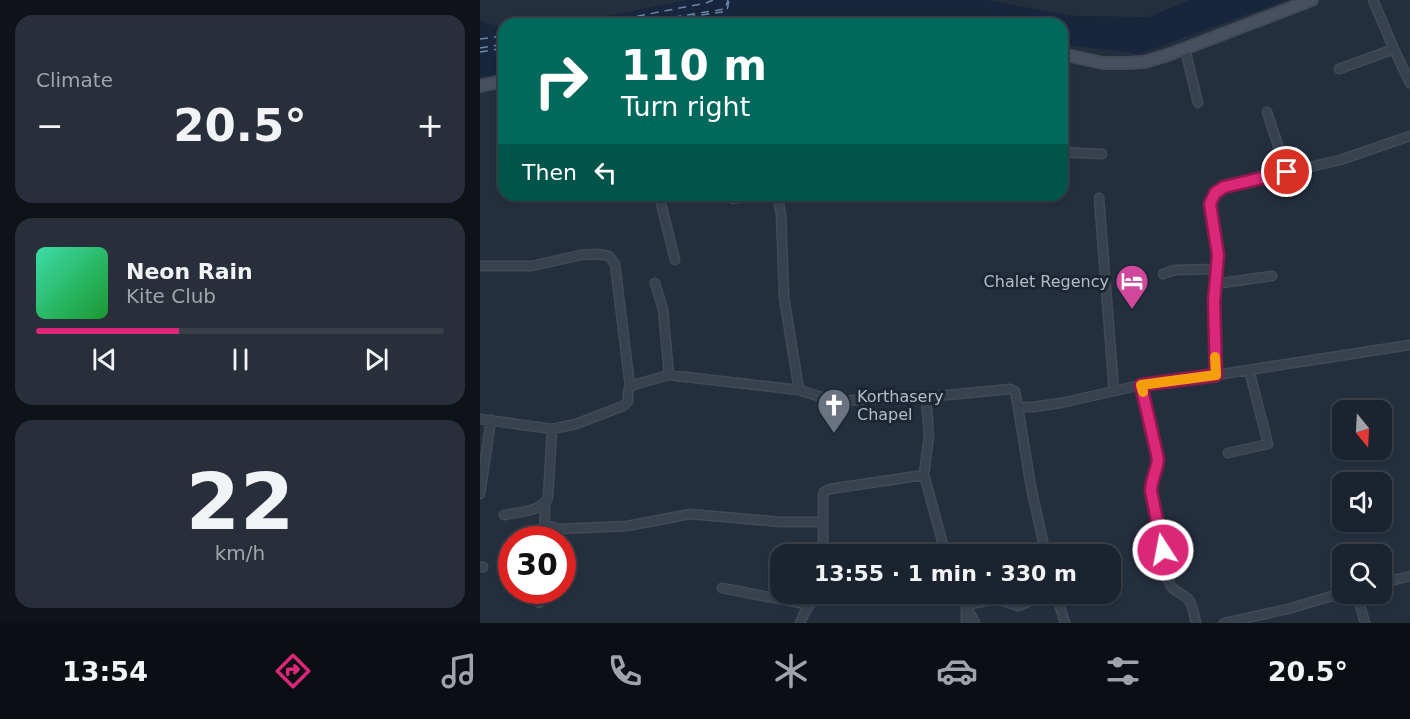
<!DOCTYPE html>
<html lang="en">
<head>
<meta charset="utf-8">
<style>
	:root { --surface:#1b232e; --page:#282f3a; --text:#f1f3f6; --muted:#a0a4aa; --line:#39404a; --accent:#db2777 }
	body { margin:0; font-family:"DejaVu Sans",sans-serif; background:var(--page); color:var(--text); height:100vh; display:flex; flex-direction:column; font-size:22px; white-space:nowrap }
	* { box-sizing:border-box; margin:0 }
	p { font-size:20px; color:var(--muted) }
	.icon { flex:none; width:33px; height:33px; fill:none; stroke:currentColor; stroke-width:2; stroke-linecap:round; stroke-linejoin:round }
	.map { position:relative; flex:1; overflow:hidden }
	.side { display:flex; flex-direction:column; gap:15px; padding:15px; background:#0f1319; width:480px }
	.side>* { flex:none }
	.guide { position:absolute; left:18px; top:18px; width:570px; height:183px; border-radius:18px; box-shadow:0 2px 4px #0004,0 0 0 2px var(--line); background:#00695c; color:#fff; overflow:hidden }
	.needle { width:39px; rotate:162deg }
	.tools { position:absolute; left:852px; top:400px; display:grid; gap:12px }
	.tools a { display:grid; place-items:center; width:60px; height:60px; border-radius:12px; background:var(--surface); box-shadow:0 2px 4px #0004,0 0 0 2px var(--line); font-size:30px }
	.speed { position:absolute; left:18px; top:526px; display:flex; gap:12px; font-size:30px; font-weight:700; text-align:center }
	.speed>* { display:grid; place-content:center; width:78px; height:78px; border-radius:50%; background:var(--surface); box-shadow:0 2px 4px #0004,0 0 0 2px var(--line); line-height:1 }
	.speed .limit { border:9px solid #d22; background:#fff; color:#111 }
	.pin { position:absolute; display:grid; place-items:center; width:51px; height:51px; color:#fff; margin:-26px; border:3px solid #fff; border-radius:50%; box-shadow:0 2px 6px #0007 }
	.me { position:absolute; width:66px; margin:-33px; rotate:349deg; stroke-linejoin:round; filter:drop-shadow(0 0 4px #0008) }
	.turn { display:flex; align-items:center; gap:21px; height:126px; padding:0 24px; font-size:27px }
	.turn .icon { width:78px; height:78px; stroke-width:2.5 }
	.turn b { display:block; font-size:42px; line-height:51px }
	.then { display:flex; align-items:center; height:57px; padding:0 24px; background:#0003; gap:12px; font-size:22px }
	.big { font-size:45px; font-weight:600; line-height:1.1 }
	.side .card { flex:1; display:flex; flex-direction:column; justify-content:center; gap:9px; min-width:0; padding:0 21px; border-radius:18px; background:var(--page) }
	.side .dial { align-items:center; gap:0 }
	.dial b { font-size:78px; line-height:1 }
	.song { display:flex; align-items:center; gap:18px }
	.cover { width:72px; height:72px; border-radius:9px; background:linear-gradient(135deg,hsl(160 70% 55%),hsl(130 70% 35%)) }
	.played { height:6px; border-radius:3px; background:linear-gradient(90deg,var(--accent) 35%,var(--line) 35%) }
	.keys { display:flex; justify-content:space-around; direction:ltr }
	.heat { display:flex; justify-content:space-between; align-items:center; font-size:33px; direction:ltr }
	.trip { position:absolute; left:290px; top:544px; width:351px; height:60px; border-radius:18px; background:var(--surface); box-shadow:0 2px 4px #0004,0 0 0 2px var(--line); font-weight:600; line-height:60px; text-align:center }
	.menu { display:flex; height:96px; justify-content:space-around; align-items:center; background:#0b0e12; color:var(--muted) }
	.menu .icon { width:42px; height:42px }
	.menu .selected { color:var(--accent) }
	.menu b { font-size:27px; color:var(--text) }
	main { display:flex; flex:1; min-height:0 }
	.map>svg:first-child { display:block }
	.water { fill:#17263c }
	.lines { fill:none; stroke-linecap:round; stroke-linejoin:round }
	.ferry { stroke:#6d86a8; stroke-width:1.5; stroke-dasharray:8 6; stroke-linecap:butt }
	.minor-casing { stroke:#414a57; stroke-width:11 }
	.secondary-casing { stroke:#414a57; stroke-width:14 }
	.minor { stroke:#38414e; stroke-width:8 }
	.secondary { stroke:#465061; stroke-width:10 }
	.route-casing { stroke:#8e194d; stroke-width:15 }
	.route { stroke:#db2777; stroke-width:10 }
	.slow { stroke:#f59e0b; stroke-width:10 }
	.labels { text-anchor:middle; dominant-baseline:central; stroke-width:6; stroke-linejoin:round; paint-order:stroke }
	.poi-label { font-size:16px; fill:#b4bcc9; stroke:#1d2633; text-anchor:end }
</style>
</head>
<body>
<main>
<section class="side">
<div class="card"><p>Climate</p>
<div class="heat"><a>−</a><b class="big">20.5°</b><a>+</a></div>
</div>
<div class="card">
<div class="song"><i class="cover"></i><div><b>Neon Rain</b><p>Kite Club</p></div></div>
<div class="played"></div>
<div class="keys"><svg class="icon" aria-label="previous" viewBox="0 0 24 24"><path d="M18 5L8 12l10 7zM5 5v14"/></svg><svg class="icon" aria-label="pause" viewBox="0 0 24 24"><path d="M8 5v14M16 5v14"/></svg><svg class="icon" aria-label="next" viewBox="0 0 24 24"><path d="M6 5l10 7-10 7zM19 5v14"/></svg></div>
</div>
<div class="card dial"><b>22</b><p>km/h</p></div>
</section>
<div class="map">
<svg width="930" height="623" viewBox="0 0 930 623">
	<rect width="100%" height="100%" fill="#242f3e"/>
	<path class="water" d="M208,0h298l88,16 74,1 43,-17h94l-17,7 -129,47 -77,-10v-20h-228l-59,-3 -15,3h-207l38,-5z
		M0,21l24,7v45l-24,4z"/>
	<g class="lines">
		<path class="ferry" d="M114,21l5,3
			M104,24l7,-5 11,4 104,-20 7,-3
			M152,24l93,-15 3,-9
			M166,24l81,-13 2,-11
			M0,39l24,-3
			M0,48l24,-4
			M0,52l24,-4"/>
		<defs>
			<path id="minor" d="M893,0l21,49 16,34
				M705,49l13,54
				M859,69l55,-20
				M787,112l20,60
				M582,152l40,2
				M179,195l16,65
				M250,195l3,4 20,-4
				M297,195l4,19 3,83 15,93
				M619,198l15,193
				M0,266h52l49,-11 17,-1 11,2 6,8 15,122
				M683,274l12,-4 42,-1
				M175,283l8,26 6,66
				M735,284l57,-8
				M736,375l-2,-74 4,-46 -7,-51 4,-11 9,-6 116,-27 70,-24
				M661,385l17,74c-1,11 -7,21 -7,32l18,91c3,10 12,10 19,17 5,5 6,17 8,24
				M446,397l3,38 -5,40 22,80
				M538,407l13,80 15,68
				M0,419l72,10 24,-5 47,-18 5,-5v-9l2,-6 39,-11 130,15 35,11 92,-4 84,-8 5,2 3,16h15l28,-4 80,-18 75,-10 194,-30
				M748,453l40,-9 -19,-74
				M0,494l11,-74
				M24,515c15,-3 37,-3 44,-17l4,-69
				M65,525l15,4 67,-3 63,-12 91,8h42
				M64,540l1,-35
				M343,555v-59l1,-4 6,-3 94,-14
				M0,567h3
				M902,583l28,-7
				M242,588l88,17
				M480,594l15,29
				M576,594l9,29
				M877,594l8,29
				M59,603l1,-12
				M320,623l5,-11 11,-18
				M486,623v-18l31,-6 21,7 31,-12
				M744,623l64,-14 54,-16"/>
			<path id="secondary" d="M582,54l41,9h24l17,-1 24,-7 144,-55
				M0,86l24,-5"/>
		</defs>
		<use href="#minor" class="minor-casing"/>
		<use href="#secondary" class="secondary-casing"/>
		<use href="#minor" class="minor"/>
		<use href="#secondary" class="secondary"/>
	</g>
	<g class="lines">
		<defs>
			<path id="route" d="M683,550l-12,-59c0,-11 6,-21 7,-32l-17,-74 75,-10 -2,-74 4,-46 -8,-51 5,-11 9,-6 63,-15"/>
		</defs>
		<use href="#route" class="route-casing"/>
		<use href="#route" class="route"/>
		<path class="slow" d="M663,392l-2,-7 75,-10 -1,-18"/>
	</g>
	<defs>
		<symbol id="hotel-pin" viewBox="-11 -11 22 30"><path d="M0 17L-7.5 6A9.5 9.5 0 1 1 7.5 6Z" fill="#d1479c" stroke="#1d2633"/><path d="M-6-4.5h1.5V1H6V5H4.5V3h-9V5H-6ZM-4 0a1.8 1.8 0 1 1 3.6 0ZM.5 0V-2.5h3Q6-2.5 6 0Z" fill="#fff"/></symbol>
		<symbol id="church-pin" viewBox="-11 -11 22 30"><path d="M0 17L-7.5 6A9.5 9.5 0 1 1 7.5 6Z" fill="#6b7280" stroke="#1d2633"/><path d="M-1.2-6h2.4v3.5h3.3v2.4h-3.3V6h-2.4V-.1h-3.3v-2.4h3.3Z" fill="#fff"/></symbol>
	</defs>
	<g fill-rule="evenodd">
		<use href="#hotel-pin" x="633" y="262" width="38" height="52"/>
		<use href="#church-pin" x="335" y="386" width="38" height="52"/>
	</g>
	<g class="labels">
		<g class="poi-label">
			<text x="629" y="281">Chalet Regency</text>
			<text x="377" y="396" text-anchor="start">Korthasery<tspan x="377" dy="18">Chapel</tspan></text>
		</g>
	</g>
</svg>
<div class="tools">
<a><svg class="needle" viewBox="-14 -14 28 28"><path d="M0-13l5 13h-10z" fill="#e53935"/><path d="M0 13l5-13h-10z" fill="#a0a4aa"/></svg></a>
<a><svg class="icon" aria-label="sound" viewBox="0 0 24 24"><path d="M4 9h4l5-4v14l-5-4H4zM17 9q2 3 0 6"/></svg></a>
<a><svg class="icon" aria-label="search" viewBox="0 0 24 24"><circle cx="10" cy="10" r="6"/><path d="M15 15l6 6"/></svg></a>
</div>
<div class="speed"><div class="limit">30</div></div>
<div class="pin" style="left:807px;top:172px;background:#d93025"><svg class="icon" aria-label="arrive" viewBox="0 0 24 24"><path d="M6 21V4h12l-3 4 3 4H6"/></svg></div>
<svg class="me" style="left:683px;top:550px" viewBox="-20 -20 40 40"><circle r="17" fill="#db2777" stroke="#fff" stroke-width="3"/><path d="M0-11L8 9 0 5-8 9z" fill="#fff"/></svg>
<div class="trip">13:55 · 1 min · 330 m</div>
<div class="guide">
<div class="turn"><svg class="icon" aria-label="right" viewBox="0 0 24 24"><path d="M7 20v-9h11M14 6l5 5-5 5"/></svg><div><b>110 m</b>Turn right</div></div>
<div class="then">Then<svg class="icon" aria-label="left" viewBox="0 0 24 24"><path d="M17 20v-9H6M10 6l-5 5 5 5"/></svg></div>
</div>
</div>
</main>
<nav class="menu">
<b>13:54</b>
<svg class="icon selected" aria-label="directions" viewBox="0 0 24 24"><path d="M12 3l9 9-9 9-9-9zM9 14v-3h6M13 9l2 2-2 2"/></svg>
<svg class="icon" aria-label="music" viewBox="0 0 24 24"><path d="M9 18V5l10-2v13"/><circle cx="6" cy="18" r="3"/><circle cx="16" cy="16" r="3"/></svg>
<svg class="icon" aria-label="phone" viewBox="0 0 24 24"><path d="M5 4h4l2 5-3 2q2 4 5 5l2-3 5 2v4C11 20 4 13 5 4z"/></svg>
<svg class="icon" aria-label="climate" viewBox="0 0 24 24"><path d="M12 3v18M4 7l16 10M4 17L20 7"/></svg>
<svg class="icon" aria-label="car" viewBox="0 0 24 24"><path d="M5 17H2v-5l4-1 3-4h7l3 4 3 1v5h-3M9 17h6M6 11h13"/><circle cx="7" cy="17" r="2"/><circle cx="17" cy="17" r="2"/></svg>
<svg class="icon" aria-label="filters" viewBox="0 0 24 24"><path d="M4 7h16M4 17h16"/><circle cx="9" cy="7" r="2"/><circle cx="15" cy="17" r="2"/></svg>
<b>20.5°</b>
</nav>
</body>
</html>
